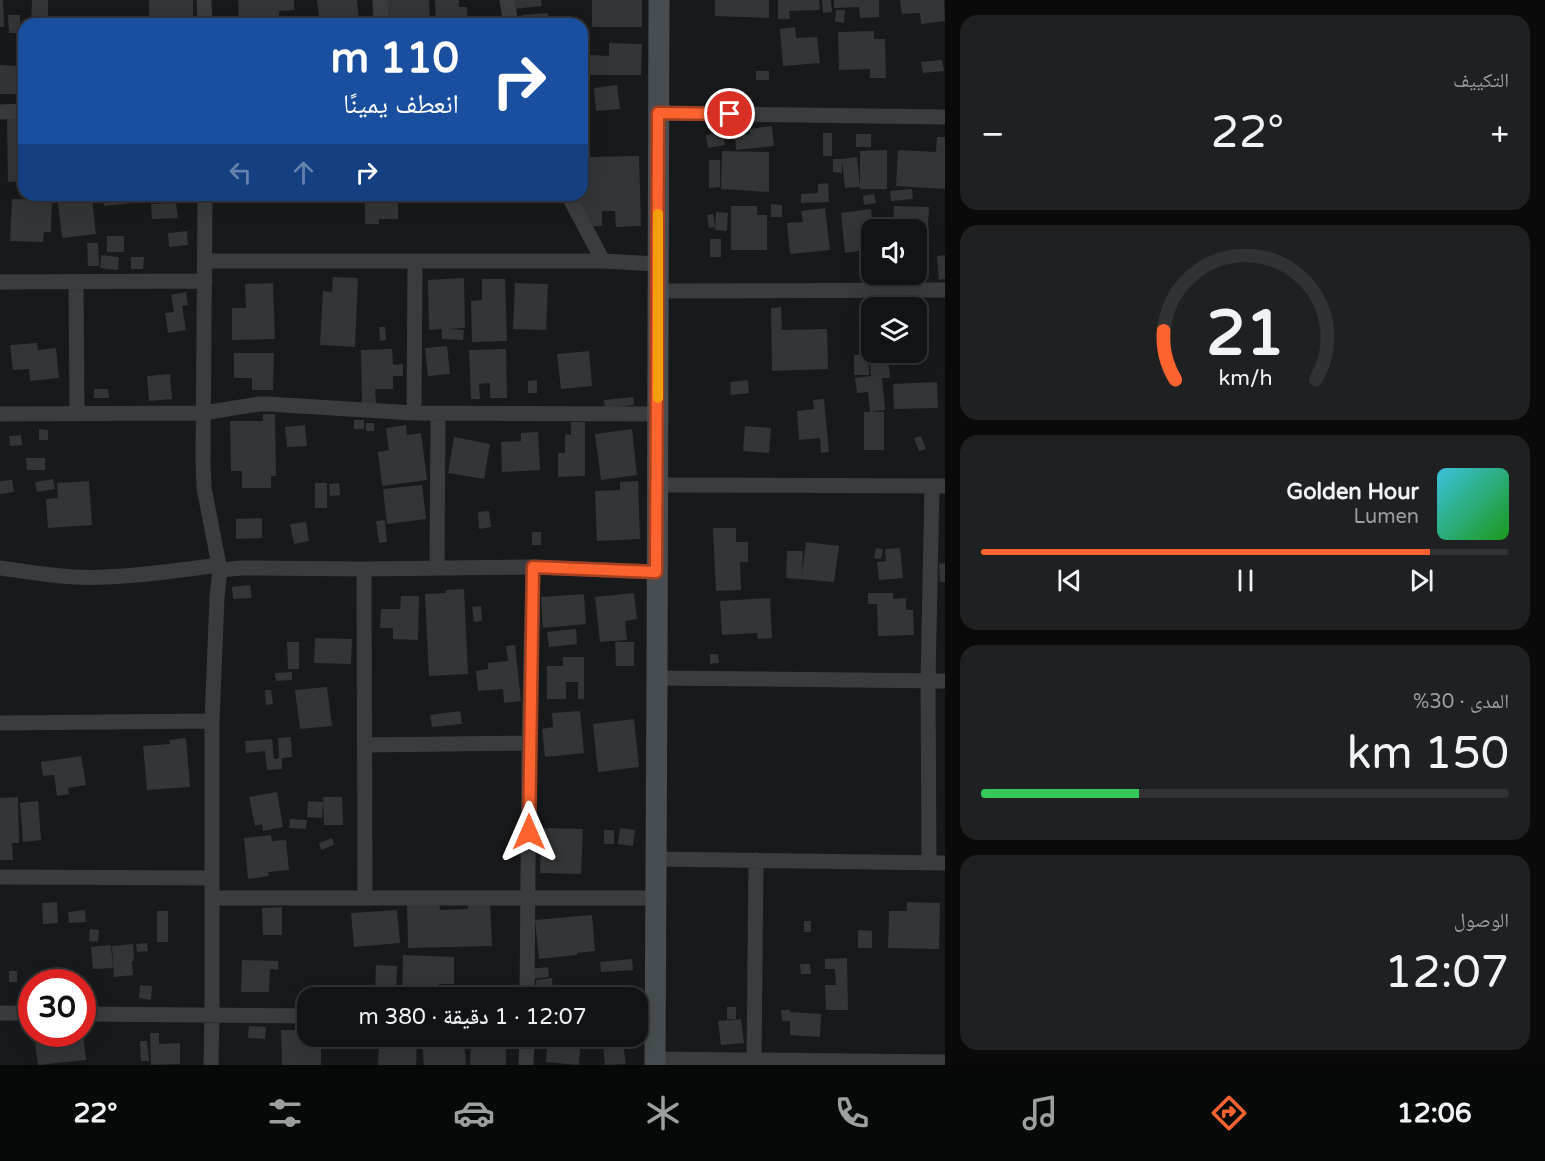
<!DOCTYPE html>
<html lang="ar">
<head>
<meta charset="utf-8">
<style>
	:root { --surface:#121314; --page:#1f2022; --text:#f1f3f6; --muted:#9c9ea0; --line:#313234; --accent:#fd632f }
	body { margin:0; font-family:"Varela Round","Noto Naskh Arabic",sans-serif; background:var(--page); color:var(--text); direction:rtl; height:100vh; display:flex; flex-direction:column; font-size:22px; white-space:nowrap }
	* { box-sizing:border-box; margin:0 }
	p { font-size:20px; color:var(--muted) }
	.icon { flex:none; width:33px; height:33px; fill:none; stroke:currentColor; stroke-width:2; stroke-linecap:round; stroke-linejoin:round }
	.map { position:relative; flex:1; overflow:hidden; direction:ltr }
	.drawer { display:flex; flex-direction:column; gap:15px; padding:15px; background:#0a0a0b; width:600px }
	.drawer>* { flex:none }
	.banner { position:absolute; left:18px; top:18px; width:570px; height:183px; border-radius:18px; box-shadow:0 6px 24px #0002,0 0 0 2px var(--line); direction:rtl; background:#1a4fa0; color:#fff; overflow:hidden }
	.tools { position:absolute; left:861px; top:219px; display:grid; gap:12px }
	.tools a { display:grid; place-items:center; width:66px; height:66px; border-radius:12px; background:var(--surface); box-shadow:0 6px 24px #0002,0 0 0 2px var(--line); font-size:30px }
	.speed { position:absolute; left:18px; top:969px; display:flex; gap:12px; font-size:30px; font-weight:700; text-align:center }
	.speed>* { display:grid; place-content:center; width:78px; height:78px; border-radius:50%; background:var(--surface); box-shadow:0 6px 24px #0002,0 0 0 2px var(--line); line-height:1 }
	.speed .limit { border:9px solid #d22; background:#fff; color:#111 }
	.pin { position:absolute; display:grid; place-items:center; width:51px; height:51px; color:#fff; margin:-26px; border:3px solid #fff; border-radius:50%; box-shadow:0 2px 6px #0007 }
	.me { position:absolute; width:66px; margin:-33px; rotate:0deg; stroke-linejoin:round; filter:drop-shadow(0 0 4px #0008) }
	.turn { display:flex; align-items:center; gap:21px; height:126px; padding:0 30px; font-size:27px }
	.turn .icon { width:78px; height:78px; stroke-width:2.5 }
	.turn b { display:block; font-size:42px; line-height:51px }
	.lanes { display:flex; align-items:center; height:57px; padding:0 30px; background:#0003; justify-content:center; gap:30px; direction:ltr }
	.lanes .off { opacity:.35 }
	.big { font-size:45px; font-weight:600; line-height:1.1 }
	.drawer .card { flex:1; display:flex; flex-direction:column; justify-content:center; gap:9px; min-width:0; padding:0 21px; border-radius:18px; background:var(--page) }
	.drawer .dial { align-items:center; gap:0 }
	.dial svg { height:156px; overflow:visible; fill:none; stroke:var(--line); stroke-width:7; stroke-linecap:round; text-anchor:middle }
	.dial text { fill:var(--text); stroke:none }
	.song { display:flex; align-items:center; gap:18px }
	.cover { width:72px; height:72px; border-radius:9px; background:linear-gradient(135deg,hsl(190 70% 55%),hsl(120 70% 35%)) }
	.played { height:6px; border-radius:3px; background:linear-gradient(90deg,var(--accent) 85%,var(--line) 85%) }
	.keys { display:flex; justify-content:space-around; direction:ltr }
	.heat { display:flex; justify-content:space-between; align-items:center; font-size:33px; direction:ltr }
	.charge { height:9px; border-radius:4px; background:linear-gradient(90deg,#34c759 30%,var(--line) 0) }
	.trip { position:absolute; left:297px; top:987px; width:351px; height:60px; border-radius:18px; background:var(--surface); box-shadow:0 6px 24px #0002,0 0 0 2px var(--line); font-weight:600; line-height:60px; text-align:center; direction:rtl }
	.menu { display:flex; height:96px; justify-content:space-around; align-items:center; background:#070808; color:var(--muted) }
	.menu .icon { width:42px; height:42px }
	.menu .on { color:var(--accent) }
	.menu b { font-size:27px; color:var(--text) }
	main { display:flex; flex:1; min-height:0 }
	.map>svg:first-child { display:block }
	.building { fill:#333537 }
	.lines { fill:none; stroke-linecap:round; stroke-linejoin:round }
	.street { stroke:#393d40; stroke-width:15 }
	.secondary { stroke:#474d50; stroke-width:21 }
	.route-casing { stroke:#a4401f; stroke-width:15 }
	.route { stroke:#fd632f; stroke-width:10 }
	.slow { stroke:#f59e0b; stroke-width:10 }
</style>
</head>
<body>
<main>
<section class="drawer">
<div class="card"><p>التكييف</p>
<div class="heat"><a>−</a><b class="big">22°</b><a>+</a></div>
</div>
<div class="card dial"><svg viewBox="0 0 100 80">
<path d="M14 69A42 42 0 1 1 86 69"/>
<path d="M14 69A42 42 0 0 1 8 44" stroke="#fd632f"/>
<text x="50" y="56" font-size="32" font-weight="700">21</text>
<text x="50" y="72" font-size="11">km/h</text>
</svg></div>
<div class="card">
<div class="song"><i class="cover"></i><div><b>Golden Hour</b><p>Lumen</p></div></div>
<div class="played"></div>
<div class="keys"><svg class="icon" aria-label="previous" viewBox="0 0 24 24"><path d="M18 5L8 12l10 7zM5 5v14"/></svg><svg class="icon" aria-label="pause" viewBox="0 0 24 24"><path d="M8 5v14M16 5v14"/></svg><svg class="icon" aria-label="next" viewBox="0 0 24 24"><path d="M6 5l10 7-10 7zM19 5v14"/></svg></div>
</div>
<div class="card"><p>المدى · 30%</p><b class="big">150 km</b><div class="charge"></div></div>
<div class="card"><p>الوصول</p><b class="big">12:07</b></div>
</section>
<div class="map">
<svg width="945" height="1065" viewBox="0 0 945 1065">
	<rect width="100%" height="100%" fill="#18191b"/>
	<path class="building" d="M0,0h3l1,27h-4z
		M32,0h16v24h-17z
		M149,0h44v24h-44z
		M238,0h56v10l-15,1v8l-40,2z
		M317,0h40l2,22 -39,2z
		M379,0h50l1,19 -50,3z
		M435,0h24v7h8l1,17h-32z
		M513,0h28l1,6 -28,3z
		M592,0h50v27h-50z
		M715,0h54v18l-54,-2z
		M778,0h41l1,10 -31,1 1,8h-12z
		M822,0h9l1,12 -9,1z
		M834,0h45v17l-19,1 -1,-11 -25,1z
		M900,0h44l1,21 -24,3 -1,-11 -18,1z
		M836,10h9l-1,13 -9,-1z
		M548,13l1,11h-26l-1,-9z
		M8,15h12v18h-11z
		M795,27l1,11 21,-1 3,26 -37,3 -3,-37z
		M874,31v8h11l1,39h-16v-9l-31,1 -1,-38z
		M609,43l33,1 -1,31h-53l1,-20 20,1z
		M21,54h3v38h-2v2h-22v-29l20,1z
		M942,60l2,11 -21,2 -2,-11z
		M756,71h13v9h-13z
		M617,85l3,24 -24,2 -2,-23z
		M7,119h17v62l-16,1z
		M772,126l2,20 -38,4 -1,-14 15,-2v-5z
		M722,132l3,13 -17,3 -2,-13z
		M823,133h9v23h-9z
		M856,134h15v13h-15z
		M937,137h8v52l-49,-3 2,-36 38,2z
		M887,150v39h-27v-38z
		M722,151l47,1v40l-48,-3z
		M639,156l2,70 -25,1 -1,-16h-13v15l-24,1v-32h4v-10h7v-28z
		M857,157l3,30 -15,1 -3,-28v13l-9,-1v-13h9z
		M709,160h11v27l-11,1z
		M828,183l1,19 -28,1v-9l17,-1v-9z
		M912,189l1,10 -22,2 -1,-10z
		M874,194l2,9 -12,2 -1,-9z
		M120,195h22v7l-38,4 -1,-6 18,-2z
		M365,195h33v24h-19v5h-14z
		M12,199l40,1 -1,32h-7l-1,10 -33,-1z
		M92,199l4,35 -34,4 -4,-35z
		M176,203l2,15 -26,1 -1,-15z
		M771,204l11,1v12h-11z
		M731,206h26v9h10v35h-36z
		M894,206l35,1 -2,35h-11v-12h-23z
		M825,208l5,42 -40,4 -3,-31 16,-1 -2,-11z
		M871,209l1,10 7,-1 1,12h-8v19l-27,4 -4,-40z
		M716,212l12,1 -1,18 -12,-1z
		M713,214l2,13 -6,1 -2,-13z
		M187,231l1,14 -19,2 -1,-14z
		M107,236h17v16h-17z
		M710,239h11v18h-11z
		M87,243h11l1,23h-11z
		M101,255l18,2 -1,13 -18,-2z
		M945,255v24l-6,1 -2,-24z
		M131,257h13l-1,12h-12z
		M333,277l25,1 -3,69 -35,-2 3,-54 9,1z
		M464,278l1,50 -18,1 17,1 -1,10 -21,-1v-10l-13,1 -1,-50z
		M482,279h23l2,62 -35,1 -1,-41 11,-1z
		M273,283l2,56 -43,1v-32h14l-1,-24z
		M515,283l33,1 -2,46 -33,-1z
		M186,292l2,13 -6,1 4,24 -18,3 -3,-20 9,-1 -3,-17z
		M781,307l1,23 45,-1 1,40 -56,2 -1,-63z
		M379,327h6l1,13 -6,1z
		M37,343l1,7 18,-2 3,30 -29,3 -1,-12 -16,1 -3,-25z
		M447,346l3,28 -22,2 -3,-28z
		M392,349l1,16 10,-1v12h-10v13h-18l1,14h-14l-1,-53z
		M506,349l1,49h-17v-15l-11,1 1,15h-9l-2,-49z
		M589,351l3,35 -31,3 -4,-35z
		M234,353h40l-1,37h-21v-12h-18z
		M868,354l1,21h-15v-20z
		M888,357l2,21h-8l3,32 -15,2 -2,-20 -11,1 -2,-15 16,-2 -1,-17z
		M170,374l2,25 -23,2 -2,-25z
		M537,380v13h-9v-12z
		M748,380l1,13 -18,2 -1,-13z
		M937,382l1,26 -44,1 -1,-25z
		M94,389h14l1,9h-15z
		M633,397l1,8 -29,3 -1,-8z
		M824,399l5,53 -8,1 -1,-15 -21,2 -2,-29 17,-2 -1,-9z
		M864,412h20v38h-20z
		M263,414h12l1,62h-5v12h-29v-17h-11l-1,-50h33z
		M354,420h10v9h-10z
		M571,422h14v54l-27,1v-24h7v-19l6,1z
		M366,423h8v8h-8z
		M305,425l2,21 -20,1 -2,-20z
		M406,425l1,10 14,-2 6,47 -45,6 -4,-34 11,-2 -3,-22z
		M745,426l26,2 -2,25 -26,-2z
		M39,429l9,1v10h-9z
		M632,429l5,46 -36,5 -6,-46z
		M538,432l2,38 -38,2 -1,-30 20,-1v-8z
		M21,435l1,10 -12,1 -1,-10z
		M921,436l5,13 -7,2 -5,-13z
		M454,437l36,7 -6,35 -36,-6z
		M26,458h19v12h-18z
		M53,479l2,10 -18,3 -2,-10z
		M12,480l2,12 -14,2v-13z
		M89,481l3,44 -44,3 -2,-29 12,-1 -1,-15z
		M638,481l2,58 -43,2 -2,-50 25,-1v-8z
		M315,483h12v25h-12z
		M339,483l1,12 -10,1 -1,-12z
		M422,485l4,34 -39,5 -4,-35z
		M489,511l2,16 -12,2 -1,-17z
		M262,518v20l-26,1v-20z
		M385,520l2,22 -8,1 -3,-22z
		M306,522l3,19 -15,3 -4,-20z
		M713,528h23v14h12v20h-8l1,28 -25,1z
		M532,532h9v13h-9z
		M806,542l33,4 -5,36 -48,-4 1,-27h16l-1,23z
		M876,548l7,1 -2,10 -7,-1z
		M900,548l3,30 -24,2 -2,-18 9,-1 -1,-12z
		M945,563v19h-5l-1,-18z
		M250,585l2,13 -19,1 -1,-12z
		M464,589l4,85 -39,2 -4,-82 21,-1v-3z
		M634,593l3,26 -12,2 2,19 -27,2 -5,-45z
		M868,593h25v6l13,-1v12h7l1,25 -36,1 -1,-32h-9z
		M584,594l2,30 -43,4 -2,-31z
		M401,596h18l-1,44 -25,-1v-11h-13l1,-19h19z
		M770,598l2,40 -14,1 -1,-6 -35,2 -2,-34z
		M481,606l1,15 -8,1 -2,-15z
		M576,629l1,15 -28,3 -2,-15z
		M315,638l37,1 -1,25 -37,-1z
		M287,642h12v27h-11z
		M615,642h19v24h-18z
		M515,645l6,56 -17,2 -1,-14 -25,2 -2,-20 12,-2v-6l20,-2 -2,-15z
		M710,654h8l1,9 -9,1z
		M563,657h21v42h-6v-17h-12v17h-19v-33h16z
		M292,672v8l-16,1 -1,-8z
		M327,687l5,39 -32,3 -5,-39z
		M265,690h6l2,14 -7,1z
		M460,711l2,13 -30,3 -2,-12z
		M580,711l4,42 -39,4 -3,-28 11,-2 -1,-14z
		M634,719l5,48 -41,5 -5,-48z
		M291,737l1,20 -10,1v11l-15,1 -2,-19 -19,2 -1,-12 27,-2 2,20 5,-1 -1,-20z
		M186,738l4,49 -43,3 -4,-44 27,-2 -1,-4z
		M81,756l5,29 -18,3 1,6 -12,2 -3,-21 -11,1 -2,-14z
		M277,792l6,35 -20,4 -1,-7 -7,2 -6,-29z
		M18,797l1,46h-7l1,17h-13v-62z
		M323,797h19l1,28h-19z
		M38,801l3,39 -18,2 -3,-39z
		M308,801l15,1 -1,16 -15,-1z
		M290,819l17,1 -1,9 -17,-1z
		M541,828l42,1 -2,45 -41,-1z
		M620,828l15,2 -2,16 -15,-2z
		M604,830h10v14h-10z
		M271,835l1,6 14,-1 3,30 -21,2 1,4 -21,3 -4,-41z
		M332,838l2,7 -13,5 -2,-7z
		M490,899l2,47 -84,2 -1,-47 32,-1 1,10 28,-1v-9z
		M57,902l1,21 -15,1 -1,-21z
		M907,902l33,1 -1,46 -51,-1 1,-37h18z
		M282,907v28h-19l-1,-27z
		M85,910l1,12 -17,1 -1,-11z
		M397,910l3,33 -46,4 -3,-34z
		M157,911h11v31h-11z
		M592,915l3,36 -18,2v2l-38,4 -4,-39z
		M804,921h7v11h-7z
		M90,929l9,1 -1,12 -9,-1z
		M858,930l14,1v17h-14z
		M147,943l1,8 -11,1 -1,-8z
		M133,944l1,17h-2l1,14 -19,2 -2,-31z
		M111,945l2,23 -20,1 -2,-22z
		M403,955l51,2v27h-15l-1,14h-36z
		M847,958l1,52h-22l-1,-25h11l-1,-16h-10v-10z
		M632,959l1,11 -32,2 -1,-10z
		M242,960l36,1v9l-8,-1 -1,23h-28z
		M800,964h10l1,10h-10z
		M376,965l21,1 -1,28 -21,-1z
		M548,967l1,10 -18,2 -1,-10z
		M9,971h8v11h-8z
		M552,978l1,14 -16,1 -1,-13z
		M140,985l12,1 -1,14 -12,-2z
		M727,1007h9v12h-9z
		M781,1010h9v2l31,2 -1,23 -30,-2v-14h-8z
		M741,1019l3,24 -23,2 -3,-24z
		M249,1026l17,1 -1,12 -17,-1z
		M281,1030h27v6h13v29h-39z
		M150,1033h9v11l21,-1v21l-29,1z
		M34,1034h49l3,26 -48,5z
		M471,1036h13v3h22v26h-36z
		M548,1036h33l-2,29 -33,-3z
		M602,1036h20l4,28 -21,1z
		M140,1041h7l2,20h-8z
		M379,1042l38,2 -1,21h-38z
		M464,1043l2,22h-42l-2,-20z"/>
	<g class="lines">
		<path class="street" d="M204,0l1,24
			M380,0l1,24
			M507,0l4,24
			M0,112l24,-1
			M658,113l287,4
			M205,195l-2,266 1,27 16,82 -3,27 -5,124v294l-1,50
			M568,195l35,66
			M205,261h398l55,3
			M0,282l205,-1
			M76,282l1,131
			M658,291l287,-1
			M414,413l1,-151
			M0,414l203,-1 56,-9h9l146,9 244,1
			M657,485l288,1
			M0,568c35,5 70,11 105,9 38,-1 76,-7 114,-12
			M437,568l1,-155
			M364,569l1,329
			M220,570l21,-2 123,1 169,-2 123,5
			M657,678l288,3
			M0,723l212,-2
			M365,745l164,-2
			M655,859l290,4
			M929,862l-1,-181 4,-195
			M0,877l212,1
			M212,898h443
			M527,998l2,-255 4,-176
			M0,1013h32
			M82,1014l226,2
			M655,1059l290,3
			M526,1065l1,-29
			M754,1065l2,-205"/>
		<path class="secondary" d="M655,1065l2,-387 2,-678"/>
	</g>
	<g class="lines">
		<defs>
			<path id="route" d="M529,832l4,-265 123,5 2,-459 72,1"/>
		</defs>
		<use href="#route" class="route-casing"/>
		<use href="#route" class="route"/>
		<path class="slow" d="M658,398v-184"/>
	</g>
</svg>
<div class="tools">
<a><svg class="icon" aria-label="sound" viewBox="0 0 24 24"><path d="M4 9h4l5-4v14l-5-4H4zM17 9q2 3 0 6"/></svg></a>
<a><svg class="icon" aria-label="layers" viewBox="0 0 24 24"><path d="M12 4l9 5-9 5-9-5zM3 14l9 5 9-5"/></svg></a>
</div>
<div class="speed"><div class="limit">30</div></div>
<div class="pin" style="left:730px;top:114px;background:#d93025"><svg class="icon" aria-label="arrive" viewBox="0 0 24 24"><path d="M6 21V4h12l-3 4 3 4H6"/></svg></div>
<svg class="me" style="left:529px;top:832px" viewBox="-20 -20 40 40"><path d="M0-17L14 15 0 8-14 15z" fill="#fd632f" stroke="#fff" stroke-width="4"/></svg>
<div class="trip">12:07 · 1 دقيقة · 380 m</div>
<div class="banner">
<div class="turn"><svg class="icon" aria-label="right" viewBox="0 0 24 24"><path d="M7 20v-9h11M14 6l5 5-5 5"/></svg><div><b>110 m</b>انعطف يمينًا</div></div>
<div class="lanes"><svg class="icon off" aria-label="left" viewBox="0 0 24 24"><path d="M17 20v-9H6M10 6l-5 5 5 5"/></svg><svg class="icon off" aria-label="ahead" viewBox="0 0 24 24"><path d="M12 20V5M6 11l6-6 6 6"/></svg><svg class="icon" aria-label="right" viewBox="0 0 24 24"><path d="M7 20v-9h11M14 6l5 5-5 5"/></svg></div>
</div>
</div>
</main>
<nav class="menu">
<b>12:06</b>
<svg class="icon on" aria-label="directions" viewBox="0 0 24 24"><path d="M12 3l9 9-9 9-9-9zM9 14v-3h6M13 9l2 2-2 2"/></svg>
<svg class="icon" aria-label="music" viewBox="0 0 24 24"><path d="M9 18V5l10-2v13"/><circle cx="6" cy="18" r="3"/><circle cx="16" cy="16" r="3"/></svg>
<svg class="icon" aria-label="phone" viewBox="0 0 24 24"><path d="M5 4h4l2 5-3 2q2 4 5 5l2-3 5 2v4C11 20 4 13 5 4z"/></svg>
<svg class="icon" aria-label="climate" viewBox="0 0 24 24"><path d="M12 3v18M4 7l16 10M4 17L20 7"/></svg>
<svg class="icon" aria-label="car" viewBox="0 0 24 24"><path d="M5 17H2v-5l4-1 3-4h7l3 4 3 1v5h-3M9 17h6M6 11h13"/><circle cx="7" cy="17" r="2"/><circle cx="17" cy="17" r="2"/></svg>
<svg class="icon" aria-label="filters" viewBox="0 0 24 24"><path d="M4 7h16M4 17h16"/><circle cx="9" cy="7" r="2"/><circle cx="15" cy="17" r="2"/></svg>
<b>22°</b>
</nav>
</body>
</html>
